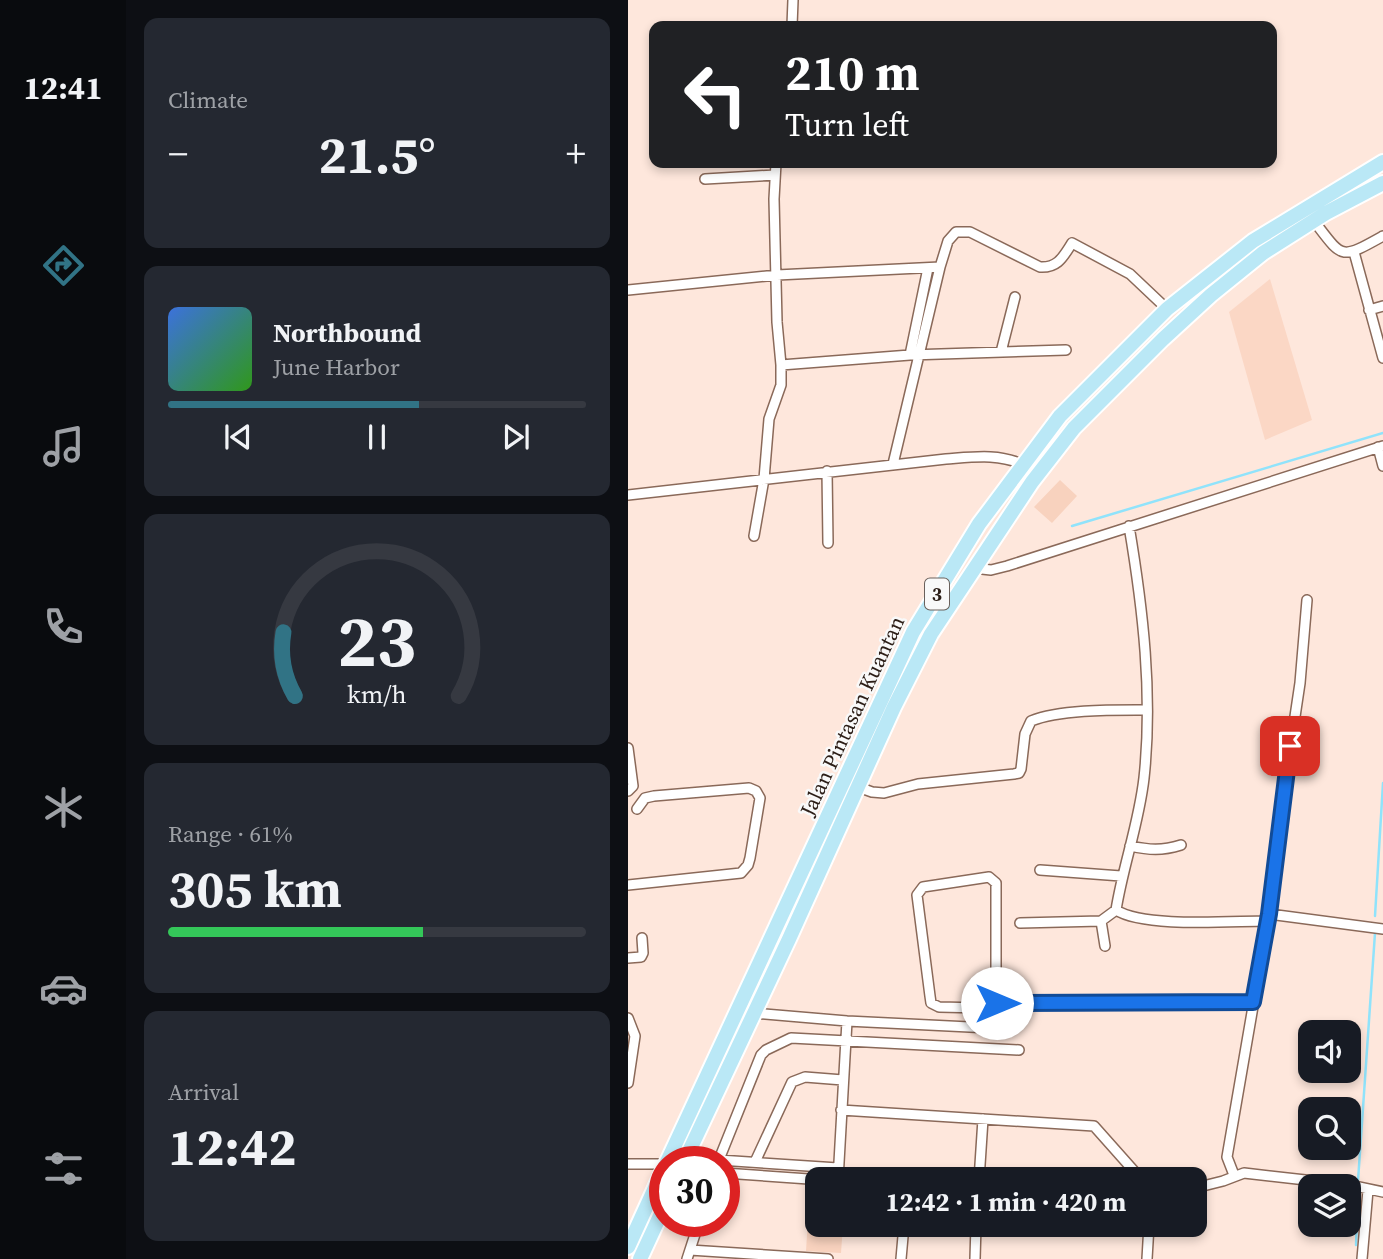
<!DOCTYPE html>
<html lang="en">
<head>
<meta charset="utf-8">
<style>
	:root { --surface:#171b24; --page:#242831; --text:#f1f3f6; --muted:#9ea1a6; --line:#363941; --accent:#317385 }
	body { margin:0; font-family:"Source Serif 4",serif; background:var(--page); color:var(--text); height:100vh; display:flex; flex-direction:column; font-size:26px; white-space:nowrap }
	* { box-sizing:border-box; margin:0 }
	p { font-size:23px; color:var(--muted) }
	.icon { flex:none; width:38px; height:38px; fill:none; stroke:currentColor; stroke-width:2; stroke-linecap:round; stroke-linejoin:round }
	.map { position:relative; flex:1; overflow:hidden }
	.panel { display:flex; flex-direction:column; gap:18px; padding:18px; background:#0d0f14; width:502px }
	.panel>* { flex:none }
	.guide { position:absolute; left:21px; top:21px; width:628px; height:147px; border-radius:14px; box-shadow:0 4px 10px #0003; background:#202124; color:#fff; overflow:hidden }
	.buttons { position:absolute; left:670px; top:1020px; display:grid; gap:14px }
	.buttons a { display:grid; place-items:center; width:63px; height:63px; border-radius:14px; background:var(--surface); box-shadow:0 4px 10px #0003; font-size:35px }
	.speed { position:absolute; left:21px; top:1146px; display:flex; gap:14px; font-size:35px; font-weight:700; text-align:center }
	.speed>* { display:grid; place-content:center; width:91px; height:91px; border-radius:50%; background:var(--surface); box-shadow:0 4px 10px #0003; line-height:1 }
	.speed .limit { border:10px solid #d22; background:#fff; color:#111 }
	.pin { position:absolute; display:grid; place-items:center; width:60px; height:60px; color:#fff; margin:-30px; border-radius:14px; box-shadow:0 4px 10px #0006 }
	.me { position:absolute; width:77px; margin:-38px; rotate:90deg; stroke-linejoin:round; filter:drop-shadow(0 0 5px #0008) }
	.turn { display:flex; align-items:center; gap:24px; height:147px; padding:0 21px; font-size:32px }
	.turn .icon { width:91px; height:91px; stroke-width:2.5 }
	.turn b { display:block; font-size:49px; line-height:60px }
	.big { font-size:52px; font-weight:700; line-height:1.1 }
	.panel .tile { flex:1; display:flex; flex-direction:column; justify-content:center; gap:10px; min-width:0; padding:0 24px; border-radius:14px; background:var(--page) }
	.panel .dial { align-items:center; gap:0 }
	.dial svg { height:182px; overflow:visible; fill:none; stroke:var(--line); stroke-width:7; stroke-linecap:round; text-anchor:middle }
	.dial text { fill:var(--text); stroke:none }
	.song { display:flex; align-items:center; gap:21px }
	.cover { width:84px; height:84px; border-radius:10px; background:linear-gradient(135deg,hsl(220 70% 55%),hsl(110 70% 35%)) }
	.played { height:7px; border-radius:4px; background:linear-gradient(90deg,var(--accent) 60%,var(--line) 60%) }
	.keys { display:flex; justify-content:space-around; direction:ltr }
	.heat { display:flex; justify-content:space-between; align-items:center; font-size:38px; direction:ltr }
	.charge { height:10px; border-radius:5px; background:linear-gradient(90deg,#34c759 61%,var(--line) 0) }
	.trip { position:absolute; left:177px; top:1167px; width:402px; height:70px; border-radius:14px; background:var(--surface); box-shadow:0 4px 10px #0003; font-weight:700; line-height:70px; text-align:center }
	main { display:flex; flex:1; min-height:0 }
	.tab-bar { display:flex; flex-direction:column; width:126px; justify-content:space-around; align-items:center; background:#090b0e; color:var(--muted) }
	.tab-bar .icon { width:49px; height:49px }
	.tab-bar .selected { color:var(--accent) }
	.tab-bar b { font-size:32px; color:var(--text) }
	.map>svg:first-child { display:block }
	.built { fill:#fbd7c5 }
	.green { fill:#f8d2be }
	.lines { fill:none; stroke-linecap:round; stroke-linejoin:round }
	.stream { stroke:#90e3fb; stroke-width:2.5 }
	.minor-casing { stroke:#8a6959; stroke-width:12 }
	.trunk-casing { stroke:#fff; stroke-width:18 }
	.minor { stroke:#fff; stroke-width:9 }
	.trunk { stroke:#bae8f6; stroke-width:14 }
	.route-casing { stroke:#114b97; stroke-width:18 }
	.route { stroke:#1a73e8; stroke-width:12 }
	.labels { text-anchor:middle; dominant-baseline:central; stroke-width:5; stroke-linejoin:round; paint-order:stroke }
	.shield { fill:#f9f9f9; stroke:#6a605b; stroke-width:2 }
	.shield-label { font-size:19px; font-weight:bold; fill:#2c1e17 }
	.street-label { font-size:21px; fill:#2c1e17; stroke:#f9f9f9 }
</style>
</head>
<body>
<main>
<nav class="tab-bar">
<b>12:41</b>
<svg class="icon selected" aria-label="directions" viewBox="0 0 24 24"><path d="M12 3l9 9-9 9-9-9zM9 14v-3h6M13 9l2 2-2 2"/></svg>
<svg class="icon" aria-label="music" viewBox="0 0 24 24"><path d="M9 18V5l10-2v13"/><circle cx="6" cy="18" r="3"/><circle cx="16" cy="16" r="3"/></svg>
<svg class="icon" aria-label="phone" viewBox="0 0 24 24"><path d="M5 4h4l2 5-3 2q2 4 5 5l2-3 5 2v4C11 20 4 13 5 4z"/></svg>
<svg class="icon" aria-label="climate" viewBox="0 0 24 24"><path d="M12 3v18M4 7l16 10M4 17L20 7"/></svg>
<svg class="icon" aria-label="car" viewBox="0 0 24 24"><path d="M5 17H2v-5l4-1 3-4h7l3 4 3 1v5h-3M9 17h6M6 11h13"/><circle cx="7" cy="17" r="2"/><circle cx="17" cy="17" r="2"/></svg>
<svg class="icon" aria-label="filters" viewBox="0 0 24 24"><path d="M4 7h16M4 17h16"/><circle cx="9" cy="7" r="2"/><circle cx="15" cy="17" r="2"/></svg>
</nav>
<section class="panel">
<div class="tile"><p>Climate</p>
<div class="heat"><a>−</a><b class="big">21.5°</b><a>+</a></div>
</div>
<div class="tile">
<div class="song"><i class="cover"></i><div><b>Northbound</b><p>June Harbor</p></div></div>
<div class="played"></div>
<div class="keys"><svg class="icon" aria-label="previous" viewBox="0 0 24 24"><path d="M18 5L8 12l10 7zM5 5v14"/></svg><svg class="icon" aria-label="pause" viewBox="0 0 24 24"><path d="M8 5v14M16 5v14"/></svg><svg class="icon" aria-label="next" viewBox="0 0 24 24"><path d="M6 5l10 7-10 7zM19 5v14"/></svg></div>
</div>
<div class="tile dial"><svg viewBox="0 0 100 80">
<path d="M14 69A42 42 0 1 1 86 69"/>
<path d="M14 69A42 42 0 0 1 9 41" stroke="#317385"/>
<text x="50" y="56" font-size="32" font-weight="700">23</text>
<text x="50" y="72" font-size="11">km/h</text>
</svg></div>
<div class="tile"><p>Range · 61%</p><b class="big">305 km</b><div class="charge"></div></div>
<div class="tile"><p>Arrival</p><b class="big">12:42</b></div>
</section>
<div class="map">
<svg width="755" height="1259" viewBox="0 0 755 1259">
	<rect width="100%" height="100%" fill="#fee7dc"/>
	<path class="built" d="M642,279l42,141 -47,20 -36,-128z"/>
	<path class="green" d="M432,480l17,16 -25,27 -18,-16z
		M182,1186h7v39h26l-2,28 -35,-2z"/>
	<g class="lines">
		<path class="stream" d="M444,526l311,-93
			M747,916l8,-133
			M730,1181l17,-248
			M728,1245l2,-51"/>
		<defs>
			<path id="minor" d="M164,26l1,-26
				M148,163l-2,36 3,123 4,43 129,-10 156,-5
				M77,179l70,-4
				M686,221c29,38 26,39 69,15
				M726,252l29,106
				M0,290l149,-15 163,-8
				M741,310l14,-4
				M373,352l14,-55
				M282,355l18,-87
				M750,447l5,19
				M265,464l47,-197 8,-26 8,-9h14l70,35c18,1 23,-10 32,-24l58,31 37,35
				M199,471l1,72
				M0,495l318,-36c27,-2 53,-6 78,6
				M126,536l10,-57 5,-60 12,-34v-20
				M345,568l18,2 16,-4 376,-120
				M0,748l5,38 -5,5
				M230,787l14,5 12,1 34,-9 96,-10 5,-1 2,-4 4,-35 6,-13c30,-12 84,-11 116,-11
				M502,846c19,4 32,5 51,-1
				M412,870l81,6
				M0,885l113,-12 7,-8 2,-7 10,-60 -4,-7 -7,-3 -95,8 -9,2 -8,11
				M488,910c7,-44 23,-87 28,-132 9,-83 -1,-169 -15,-252
				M641,914l114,15
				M473,921l4,25
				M392,923l81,-2 15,-11c28,18 114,11 151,11
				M0,958l13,-1 2,-4 -1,-15
				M311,1007l-8,-4 -1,-7 -13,-101 6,-8 66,-10 7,6v120
				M311,1007l43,1 14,-5 257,-1
				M125,1013l94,8 143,7
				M0,1018l7,18 -7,47
				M213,1110l253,16 48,54
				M91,1160l119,8
				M90,1162l43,-107 5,-5 25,-12 228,12
				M127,1162l37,-80 13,-5 38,3
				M0,1164h37
				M96,1173l99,7
				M606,1175l-7,-18 42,-243 11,-97 20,-134 7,-83
				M210,1180l9,-159
				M351,1180l4,-61
				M567,1188l28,-7 21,-8 106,12 33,7
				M62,1250l138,9
				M59,1259l12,-37
				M273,1259l3,-34
				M347,1259l1,-34
				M519,1259l2,-34
				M734,1259l6,-69"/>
			<path id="trunk" d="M39,1162l246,-530 66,-108 81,-108 107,-107 86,-68 130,-79
				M56,1162l105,-223 105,-232 37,-73 101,-152 42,-54 89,-89 48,-44 52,-42 63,-40 57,-30
				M0,1247l37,-81
				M12,1259l25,-54"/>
		</defs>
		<use href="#minor" class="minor-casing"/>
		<use href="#trunk" class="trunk-casing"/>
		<use href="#minor" class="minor"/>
		<use href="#trunk" class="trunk"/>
	</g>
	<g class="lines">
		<defs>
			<path id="route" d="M369,1003l256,-1 16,-88 21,-168"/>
		</defs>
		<use href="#route" class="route-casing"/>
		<use href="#route" class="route"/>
	</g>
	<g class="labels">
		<rect class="shield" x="297" y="578.5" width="24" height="31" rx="5"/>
		<g class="shield-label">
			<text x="309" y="594">3</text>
		</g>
		<g class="street-label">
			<text transform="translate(224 716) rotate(-65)">Jalan Pintasan Kuantan</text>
		</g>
	</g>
</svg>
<div class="buttons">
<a><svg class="icon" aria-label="sound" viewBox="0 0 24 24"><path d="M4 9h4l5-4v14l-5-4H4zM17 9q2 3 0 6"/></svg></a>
<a><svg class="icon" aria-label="search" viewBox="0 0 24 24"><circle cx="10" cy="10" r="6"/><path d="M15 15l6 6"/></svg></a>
<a><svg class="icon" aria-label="layers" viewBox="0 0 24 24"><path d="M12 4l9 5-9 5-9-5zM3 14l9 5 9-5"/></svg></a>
</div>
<div class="speed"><div class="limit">30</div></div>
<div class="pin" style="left:662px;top:746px;background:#d93025"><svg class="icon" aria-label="arrive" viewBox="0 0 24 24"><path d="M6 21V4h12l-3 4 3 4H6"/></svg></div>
<svg class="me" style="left:369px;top:1003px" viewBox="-20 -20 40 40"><circle r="19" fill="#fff"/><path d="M0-13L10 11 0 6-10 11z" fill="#1a73e8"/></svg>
<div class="trip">12:42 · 1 min · 420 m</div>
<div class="guide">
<div class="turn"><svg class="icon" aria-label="left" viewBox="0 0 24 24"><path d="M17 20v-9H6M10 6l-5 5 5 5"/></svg><div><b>210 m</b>Turn left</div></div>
</div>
</div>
</main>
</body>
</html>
